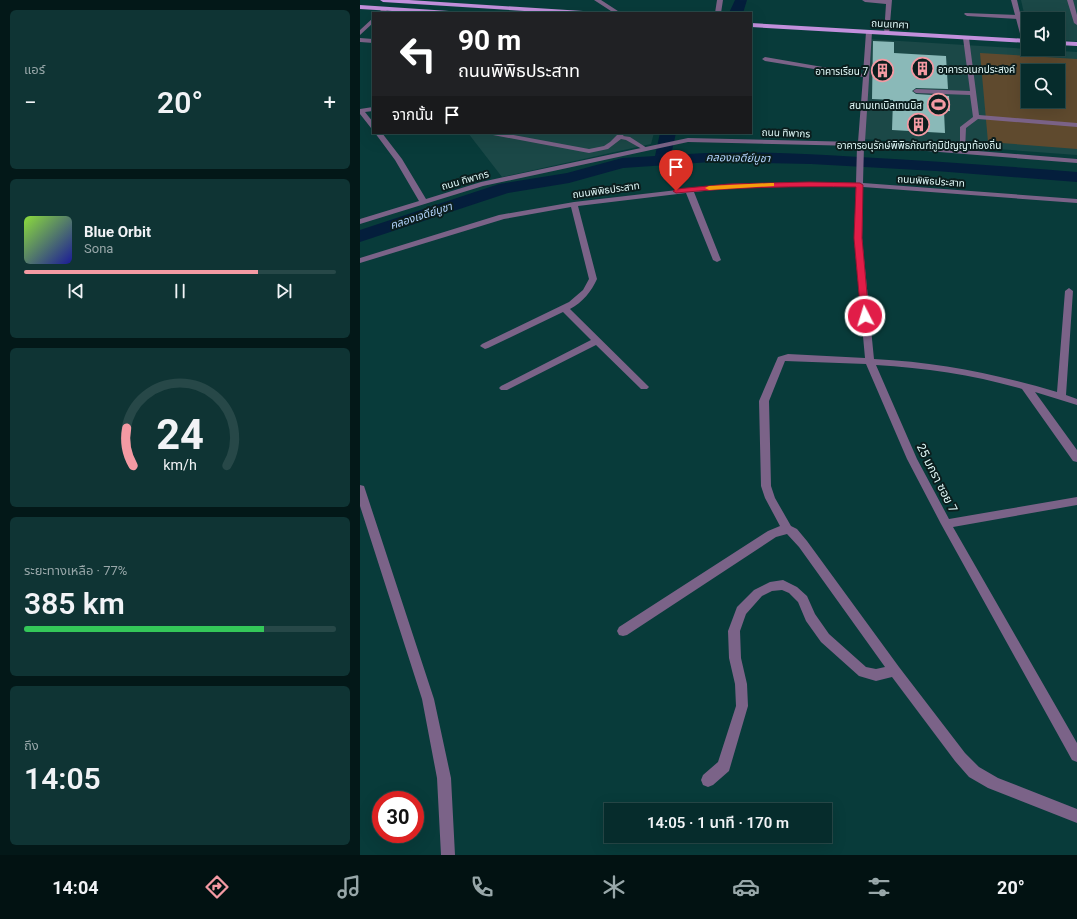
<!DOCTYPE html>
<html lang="th">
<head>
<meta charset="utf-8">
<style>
	:root { --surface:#062c2c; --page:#0f3434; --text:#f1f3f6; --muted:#98a7a9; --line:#274848; --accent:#f49aa3 }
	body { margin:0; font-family:Roboto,"Noto Sans Thai",sans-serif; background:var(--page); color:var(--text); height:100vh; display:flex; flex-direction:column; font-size:15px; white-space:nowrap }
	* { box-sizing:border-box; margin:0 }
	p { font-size:13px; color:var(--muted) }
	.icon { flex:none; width:22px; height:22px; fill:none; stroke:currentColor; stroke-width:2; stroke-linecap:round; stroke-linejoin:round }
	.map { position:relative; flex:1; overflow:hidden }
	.drawer { display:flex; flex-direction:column; gap:10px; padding:10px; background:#031818; width:360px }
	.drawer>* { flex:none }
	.guide { position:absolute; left:12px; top:12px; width:380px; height:122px; border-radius:0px; box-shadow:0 4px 16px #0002,0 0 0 1px var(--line); background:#202124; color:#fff; overflow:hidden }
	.tools { position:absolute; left:661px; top:12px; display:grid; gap:8px }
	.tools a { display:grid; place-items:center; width:44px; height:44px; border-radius:0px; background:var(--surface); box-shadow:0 4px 16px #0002,0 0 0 1px var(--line); font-size:20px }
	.speed { position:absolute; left:12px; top:791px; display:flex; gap:8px; font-size:20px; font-weight:700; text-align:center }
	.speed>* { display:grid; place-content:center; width:52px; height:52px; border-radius:50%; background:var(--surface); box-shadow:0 4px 16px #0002,0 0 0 1px var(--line); line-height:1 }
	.speed .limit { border:6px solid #d22; background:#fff; color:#111 }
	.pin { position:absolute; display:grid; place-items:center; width:34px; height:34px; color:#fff; margin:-41px -17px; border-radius:50% 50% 50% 0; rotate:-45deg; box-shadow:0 0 4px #0007 }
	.pin .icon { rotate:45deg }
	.me { position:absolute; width:44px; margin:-22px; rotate:355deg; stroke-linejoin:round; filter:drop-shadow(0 0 3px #0008) }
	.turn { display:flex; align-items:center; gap:14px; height:84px; padding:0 20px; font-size:18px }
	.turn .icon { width:52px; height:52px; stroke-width:2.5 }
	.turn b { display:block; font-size:28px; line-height:34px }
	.then { display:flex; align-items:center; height:38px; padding:0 20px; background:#0003; gap:8px; font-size:15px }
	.big { font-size:30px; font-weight:600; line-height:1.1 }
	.drawer .widget { flex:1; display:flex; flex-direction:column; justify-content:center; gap:6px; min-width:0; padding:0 14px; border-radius:6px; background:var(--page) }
	.drawer .dial { align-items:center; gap:0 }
	.dial svg { height:104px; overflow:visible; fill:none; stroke:var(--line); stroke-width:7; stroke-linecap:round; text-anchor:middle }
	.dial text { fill:var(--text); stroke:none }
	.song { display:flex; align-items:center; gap:12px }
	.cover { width:48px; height:48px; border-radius:6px; background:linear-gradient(135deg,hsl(90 70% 55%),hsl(240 70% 35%)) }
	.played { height:4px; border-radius:2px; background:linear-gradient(90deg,var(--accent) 75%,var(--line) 75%) }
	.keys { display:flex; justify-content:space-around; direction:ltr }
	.heat { display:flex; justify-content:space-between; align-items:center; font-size:22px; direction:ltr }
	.charge { height:6px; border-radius:3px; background:linear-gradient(90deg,#34c759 77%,var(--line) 0) }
	.trip { position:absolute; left:244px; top:803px; width:228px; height:40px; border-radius:0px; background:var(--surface); box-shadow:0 4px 16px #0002,0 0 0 1px var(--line); font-weight:600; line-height:40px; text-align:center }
	.dock { display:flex; height:64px; justify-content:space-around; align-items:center; background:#021212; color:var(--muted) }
	.dock .icon { width:28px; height:28px }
	.dock .active { color:var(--accent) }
	.dock b { font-size:18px; color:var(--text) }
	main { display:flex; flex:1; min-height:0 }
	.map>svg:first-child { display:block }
	.built { fill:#1b4847; fill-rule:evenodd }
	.green { fill:#5f4a2e; fill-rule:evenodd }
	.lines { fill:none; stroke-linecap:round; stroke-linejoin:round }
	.canal { fill:#041e3c; fill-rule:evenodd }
	.building { fill:#8ab9b8 }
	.service { fill:#7b6388; fill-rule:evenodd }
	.minor { fill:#7b6388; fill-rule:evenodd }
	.primary { fill:#c290dc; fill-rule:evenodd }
	.route { fill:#e11d48; stroke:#92132f }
	.slow { fill:#f59e0b }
	.labels { text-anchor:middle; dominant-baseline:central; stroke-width:4; stroke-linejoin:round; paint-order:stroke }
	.far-street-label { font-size:10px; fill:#e1f9f8; stroke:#0b1e1e }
	.far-poi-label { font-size:10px; fill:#e1f9f8; stroke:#0b1e1e; text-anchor:end }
	.far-water-label { font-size:11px; font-style:italic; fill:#b3d4fd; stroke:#0b1e1e }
	.street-label { font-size:12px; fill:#e1f9f8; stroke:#0b1e1e }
</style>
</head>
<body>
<main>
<section class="drawer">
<div class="widget"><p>แอร์</p>
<div class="heat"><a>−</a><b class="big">20°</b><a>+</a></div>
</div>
<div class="widget">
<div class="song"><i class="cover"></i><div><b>Blue Orbit</b><p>Sona</p></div></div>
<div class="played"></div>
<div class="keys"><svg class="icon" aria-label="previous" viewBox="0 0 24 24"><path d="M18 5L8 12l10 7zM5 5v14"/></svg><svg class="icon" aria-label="pause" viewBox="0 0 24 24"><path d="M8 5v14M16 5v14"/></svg><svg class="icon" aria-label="next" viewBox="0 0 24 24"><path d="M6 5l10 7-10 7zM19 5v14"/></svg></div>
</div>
<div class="widget dial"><svg viewBox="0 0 100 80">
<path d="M14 69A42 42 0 1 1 86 69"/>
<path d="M14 69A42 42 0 0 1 9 40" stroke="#f49aa3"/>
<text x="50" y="56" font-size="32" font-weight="700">24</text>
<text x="50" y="72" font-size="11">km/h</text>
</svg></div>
<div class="widget"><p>ระยะทางเหลือ · 77%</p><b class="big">385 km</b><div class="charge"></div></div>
<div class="widget"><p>ถึง</p><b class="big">14:05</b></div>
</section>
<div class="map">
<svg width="717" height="855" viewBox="0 0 717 855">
	<rect width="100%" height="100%" fill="#083b3a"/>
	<path class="built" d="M661,0h56v41l-19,-1v-21h-30v12z
		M507,39l210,13v103l-213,-16zM668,71h30v30h-30z
		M108,133h186l-3,11 -149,33z"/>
	<path class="green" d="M620,53l97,6v90l-89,-7zM668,71h30v30h-30z"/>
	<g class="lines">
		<path class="canal" d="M375,0h12l-4,13h-14z
			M300,133h16l-5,22c63,-5 126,-2 188,2 73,4 145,9 218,15v10l-141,-11 -125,-7 -100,-2 -88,6 -54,15 -61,10 -148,49v-12l139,-46 68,-11 55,-15 33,-2z"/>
	</g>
	<path class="building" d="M513,41l21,1v11l52,3 2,33 -32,-1 -4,3 4,3 33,2 1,15h-6l1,22 -53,-3 1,-30 -21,-1z"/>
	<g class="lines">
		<path class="service" d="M707,0h6l4,15v10l-3,-2z
			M23,8l5,1 -4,4h-6z
			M605,13l54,2 3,2 -3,2 -52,-3 -3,-2z
			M13,18v5l-13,12v-5z
			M606,36l3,2 10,77 98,8v4l-99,-8 -12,9 -1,23 -5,1v-25l13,-10 -3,-22 -54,-2 -3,-2 3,-2 54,2 -7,-53z
			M0,38l13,1v4l-13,-1z
			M130,133h13l86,16 15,-3 6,-4 9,-9h6l-2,3 7,1 17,11 -5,1 -16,-9 -5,-1 -13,10 -19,4 -96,-18z"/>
		<path class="minor" d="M234,0h7l20,13h-7z
			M357,0h6l-2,13h-6z
			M502,0h30l-3,35 -5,-1 2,-30 -21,-2z
			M651,0h6l10,42 -5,-1z
			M509,30l3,2 -7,110 212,17v4l-213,-17 -1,37 214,16v4l-214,-16 -1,51 12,121c64,3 121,15 183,33l8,-101 4,-3 4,3 -7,104 11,4v6l-42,-13 42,58v12l-4,-1 -51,-72c-48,-14 -96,-21 -146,-24l41,94 32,60 128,-22v8l-124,22 124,216v19l-5,-2 -131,-236 -34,-65 -41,-95 -81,-3 -16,40 2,85 4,12 16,28 6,3 10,12 92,126 66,86 14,14 19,11 79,31v14l-89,-35 -19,-11 -14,-16 -63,-84 -16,4 -17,-5 -38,-34 -15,-21 -8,-19 -9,-9 -7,-3 -10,1 -10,5 -16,18 -6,17 1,27 6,26 1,22 -19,65 -16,14 -5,2 -5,-2 -2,-5 2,-5 15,-13 18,-56 -1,-22 -6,-26 -1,-27 9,-24 17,-17 16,-8 13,-2 14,7 10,9 8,18 14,20 37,33 10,2 9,-2 -86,-120 -12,-13 -11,3 -149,98 -4,1 -4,-1 -2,-4 2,-4 149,-96 12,-5 -15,-28 -4,-12 -2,-85 19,-44 10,-3 77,4 -11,-120 2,-51c-54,-1 -108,-1 -162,5l27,68 -4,2 -4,-2 -27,-67 -108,13 19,73c-6,13 -14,23 -27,30l77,76 2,2 -2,2h-6l-45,-44 -89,45h-6l-2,-2 2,-2 90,-46 -28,-28 -75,36 -3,1 -5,-3 2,-2 87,-42 14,-12 6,-11 -18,-72 -67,12 -144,44v-5l139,-43 75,-13 155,-18 80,-2 47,1 1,-37 -169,-4 -205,44 -123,38v-5l59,-18 -24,-41 -20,-27h7l20,26 24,40 55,-17 207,-44 170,4 5,-65 -98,-16 -3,-2 3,-2 98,17 3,-42z
			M13,107v4l-8,1 8,10v7l-2,-1 -11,-14v-5z
			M0,485l4,1 1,3 69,210 17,79 4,77h-14l-4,-77 -15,-79 -62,-193z"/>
		<path class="primary" d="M20,0h29l174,11 3,2h-29l-174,-11z
			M0,5l89,6 3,2h-28l-64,-4z
			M391,23l277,16v4l-277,-16z
			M698,41l19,1v4l-19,-1z"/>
	</g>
	<path class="route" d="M449,182l51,1 3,2 -1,53 7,78 -1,2h-3l-4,-2 -7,-78 2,-51c-60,-1 -120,0 -180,6l-3,-2 3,-2 53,-5z"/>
	<path class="slow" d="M411,183h3v3l-65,4 -4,-2 4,-2z"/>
	<defs>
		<symbol id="building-ring" viewBox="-11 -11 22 22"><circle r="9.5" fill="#0b1e1e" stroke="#f49aa3" stroke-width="1.5"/><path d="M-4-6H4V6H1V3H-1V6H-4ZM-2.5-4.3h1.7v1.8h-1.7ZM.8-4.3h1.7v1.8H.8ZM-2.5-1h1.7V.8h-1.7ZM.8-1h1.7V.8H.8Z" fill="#f49aa3"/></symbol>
		<symbol id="stadium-ring" viewBox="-11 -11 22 22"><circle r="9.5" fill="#0b1e1e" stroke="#f49aa3" stroke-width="1.5"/><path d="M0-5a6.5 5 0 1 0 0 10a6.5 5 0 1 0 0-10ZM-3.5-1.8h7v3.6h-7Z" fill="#f49aa3"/></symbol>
	</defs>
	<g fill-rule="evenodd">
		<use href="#building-ring" x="550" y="56" width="25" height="25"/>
		<use href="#building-ring" x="510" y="58" width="25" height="25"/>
		<use href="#stadium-ring" x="566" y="92" width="25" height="25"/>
		<use href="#building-ring" x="546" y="112" width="25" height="25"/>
	</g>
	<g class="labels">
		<g class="far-street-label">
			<text transform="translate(530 24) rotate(3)">ถนนเทศา</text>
			<text transform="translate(426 133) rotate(2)">ถนน ทิพากร</text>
			<text transform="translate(105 180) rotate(-16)">ถนน ทิพากร</text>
			<text transform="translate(571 181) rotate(4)">ถนนพิพิธประสาท</text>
			<text transform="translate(246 190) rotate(-8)">ถนนพิพิธประสาท</text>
		</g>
		<g class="far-poi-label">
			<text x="578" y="69" text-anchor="start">อาคารอเนกประสงค์</text>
			<text x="508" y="71">อาคารเรียน 7</text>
			<text x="562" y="105">สนามเทเบิลเทนนิส</text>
			<text x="559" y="145" text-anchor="middle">อาคารอนุรักษ์พิพิธภัณฑ์ภูมิปัญญาท้องถิ่น</text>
		</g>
		<g class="far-water-label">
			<text transform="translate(378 158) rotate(1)">คลองเจดีย์บูชา</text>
			<text transform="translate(61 216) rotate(-18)">คลองเจดีย์บูชา</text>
		</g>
		<g class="street-label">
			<text transform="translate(577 478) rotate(63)">25 มกรา ซอย 7</text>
		</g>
	</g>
</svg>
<div class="tools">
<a><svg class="icon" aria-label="sound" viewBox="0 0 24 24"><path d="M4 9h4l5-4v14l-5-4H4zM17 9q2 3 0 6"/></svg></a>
<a><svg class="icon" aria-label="search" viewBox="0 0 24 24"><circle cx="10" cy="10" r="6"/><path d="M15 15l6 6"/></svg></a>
</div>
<div class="speed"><div class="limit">30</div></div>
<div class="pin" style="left:316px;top:191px;background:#d93025"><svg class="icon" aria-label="arrive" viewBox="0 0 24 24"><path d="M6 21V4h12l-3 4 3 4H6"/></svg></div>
<svg class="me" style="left:505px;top:316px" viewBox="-20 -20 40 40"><circle r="17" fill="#e11d48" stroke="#fff" stroke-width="3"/><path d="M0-11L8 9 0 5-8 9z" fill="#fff"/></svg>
<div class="trip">14:05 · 1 นาที · 170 m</div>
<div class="guide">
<div class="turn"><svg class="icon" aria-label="left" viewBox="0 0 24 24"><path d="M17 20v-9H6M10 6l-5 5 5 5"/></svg><div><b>90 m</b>ถนนพิพิธประสาท</div></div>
<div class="then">จากนั้น<svg class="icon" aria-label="arrive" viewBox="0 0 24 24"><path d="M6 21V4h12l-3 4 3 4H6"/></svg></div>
</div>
</div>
</main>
<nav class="dock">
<b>14:04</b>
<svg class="icon active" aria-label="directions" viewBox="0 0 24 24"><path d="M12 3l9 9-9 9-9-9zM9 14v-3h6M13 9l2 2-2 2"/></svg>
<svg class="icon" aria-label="music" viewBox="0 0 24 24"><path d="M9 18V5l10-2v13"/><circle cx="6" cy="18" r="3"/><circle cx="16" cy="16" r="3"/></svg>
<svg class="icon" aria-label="phone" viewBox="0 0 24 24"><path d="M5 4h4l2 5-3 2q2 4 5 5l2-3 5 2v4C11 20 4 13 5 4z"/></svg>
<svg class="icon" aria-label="climate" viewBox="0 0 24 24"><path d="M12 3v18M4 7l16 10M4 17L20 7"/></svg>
<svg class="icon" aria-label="car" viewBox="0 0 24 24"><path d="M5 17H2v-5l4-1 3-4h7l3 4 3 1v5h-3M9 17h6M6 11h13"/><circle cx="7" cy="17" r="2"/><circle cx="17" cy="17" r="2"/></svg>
<svg class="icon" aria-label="filters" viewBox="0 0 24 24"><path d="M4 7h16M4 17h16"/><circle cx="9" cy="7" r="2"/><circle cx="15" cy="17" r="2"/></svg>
<b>20°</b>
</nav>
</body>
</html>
